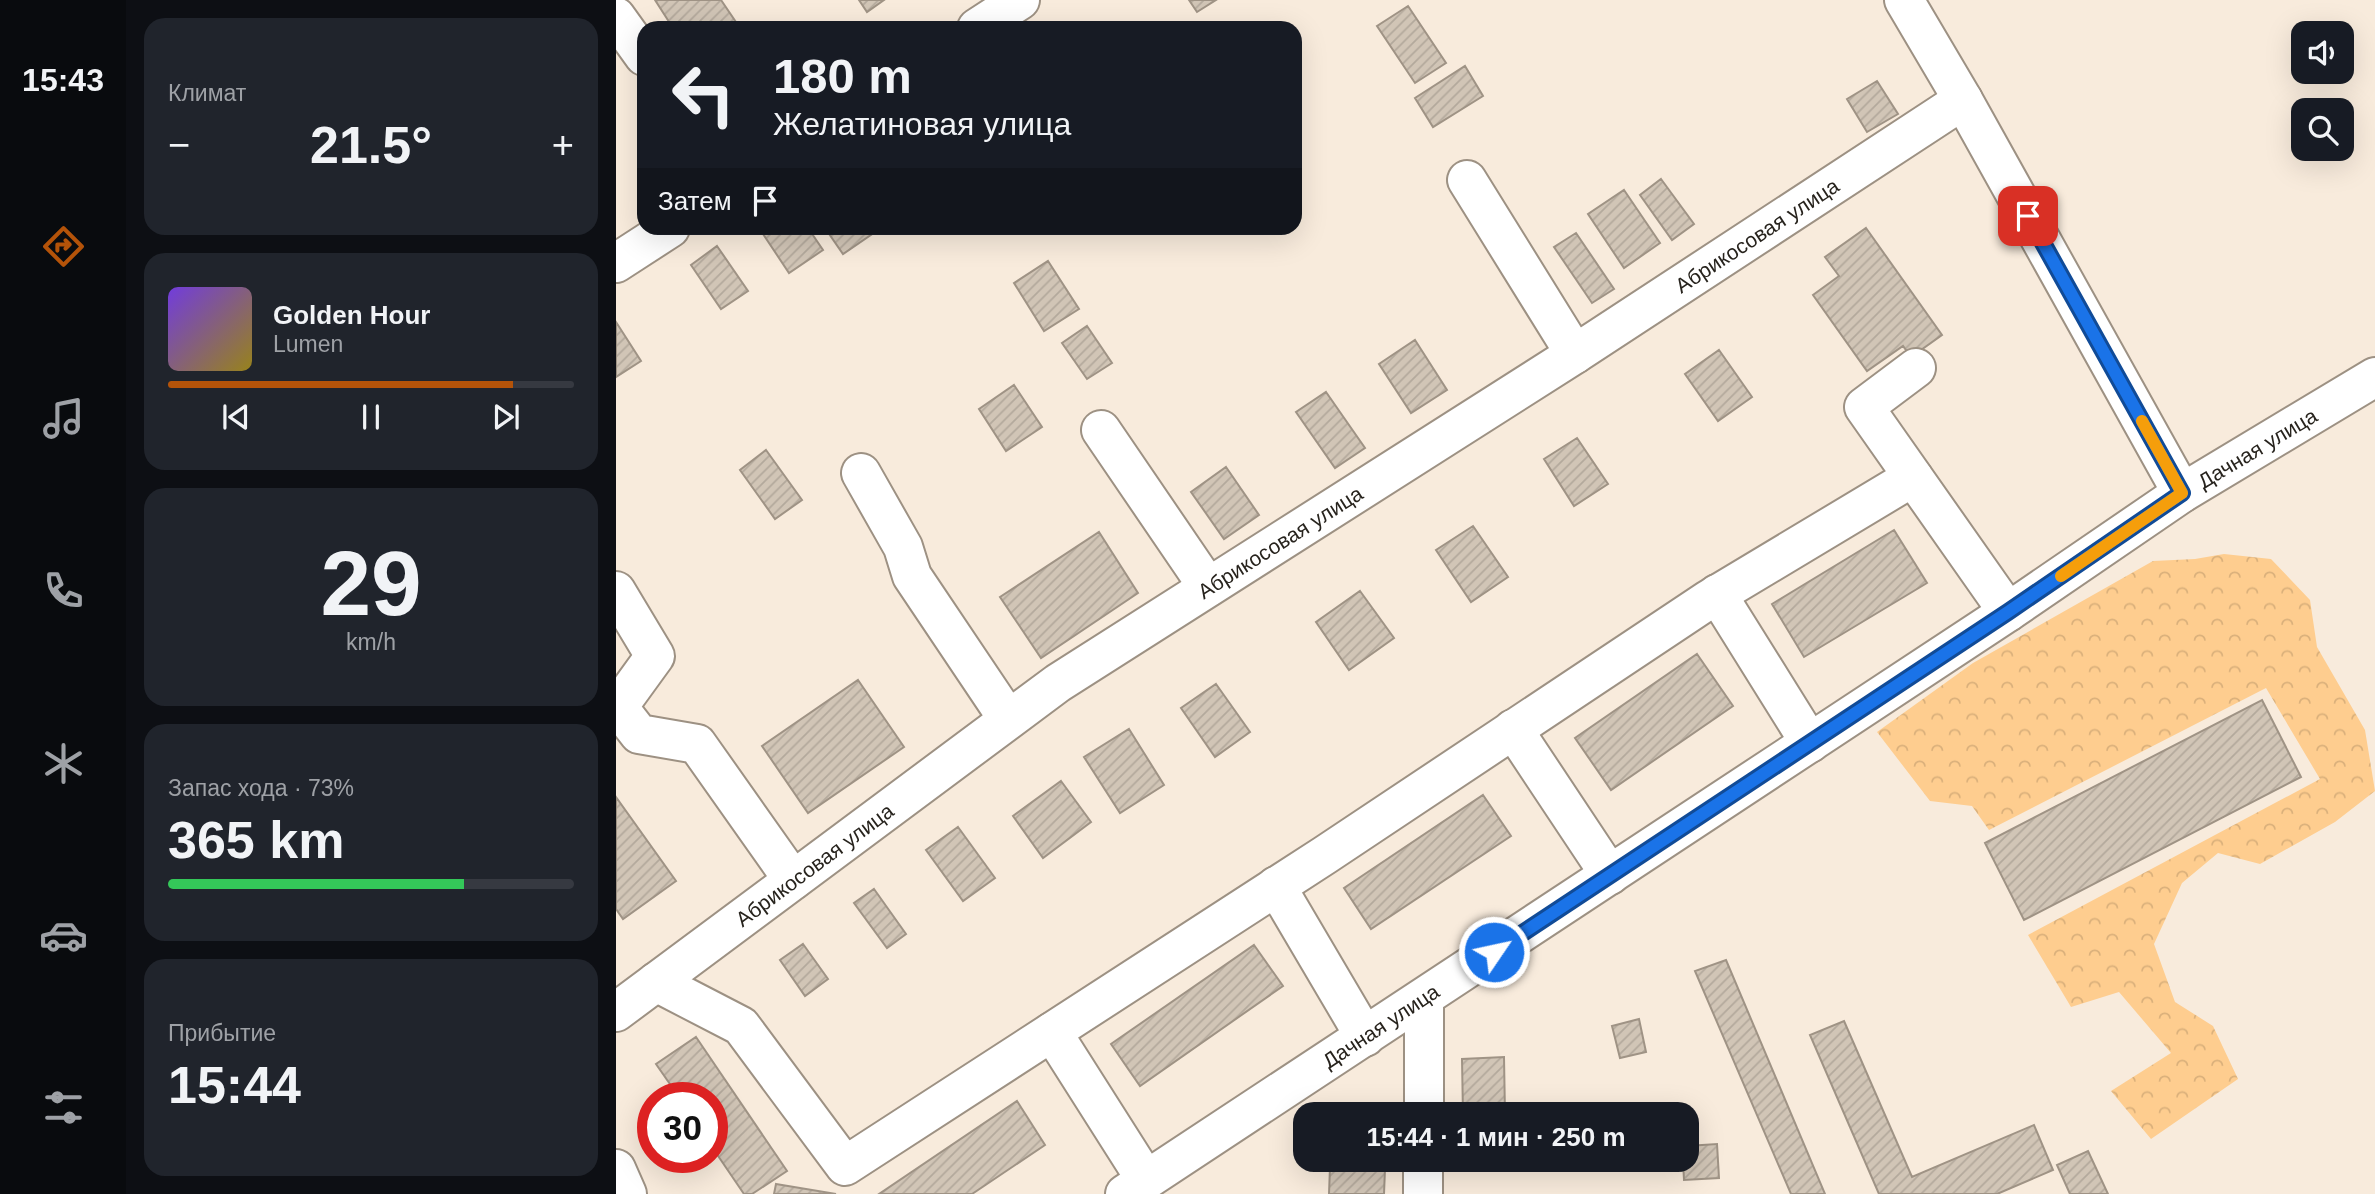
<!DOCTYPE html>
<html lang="ru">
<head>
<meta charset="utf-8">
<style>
	:root { --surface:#171b24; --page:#20242c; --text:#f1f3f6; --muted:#9ea1a6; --line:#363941; --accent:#b45309 }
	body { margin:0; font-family:Helvetica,sans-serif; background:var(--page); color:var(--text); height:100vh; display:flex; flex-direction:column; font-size:26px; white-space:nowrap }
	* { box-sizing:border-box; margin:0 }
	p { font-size:23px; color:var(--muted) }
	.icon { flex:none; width:38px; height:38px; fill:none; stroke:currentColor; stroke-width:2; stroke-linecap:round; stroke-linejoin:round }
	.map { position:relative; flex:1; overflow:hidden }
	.sheet { display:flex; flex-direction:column; gap:18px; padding:18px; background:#0d0f14; width:490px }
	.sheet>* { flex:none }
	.guide { position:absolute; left:21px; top:21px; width:665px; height:214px; border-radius:21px; box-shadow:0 7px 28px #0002; background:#171b24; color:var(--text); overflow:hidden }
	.fabs { position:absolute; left:1675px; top:21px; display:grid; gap:14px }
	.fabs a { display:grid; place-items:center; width:63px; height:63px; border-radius:14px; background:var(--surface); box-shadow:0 7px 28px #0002; font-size:35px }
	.speed { position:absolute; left:21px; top:1082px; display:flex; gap:14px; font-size:35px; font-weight:700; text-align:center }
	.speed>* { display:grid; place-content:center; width:91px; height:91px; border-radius:50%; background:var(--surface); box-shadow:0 7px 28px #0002; line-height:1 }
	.speed .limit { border:10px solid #d22; background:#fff; color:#111 }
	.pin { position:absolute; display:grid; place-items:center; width:60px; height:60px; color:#fff; margin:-30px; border-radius:14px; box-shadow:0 4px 10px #0006 }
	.me { position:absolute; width:77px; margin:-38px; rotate:56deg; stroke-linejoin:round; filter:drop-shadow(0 0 5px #0008) }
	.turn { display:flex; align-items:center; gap:24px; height:147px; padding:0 21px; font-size:32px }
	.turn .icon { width:91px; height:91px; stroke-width:2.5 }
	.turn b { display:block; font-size:49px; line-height:60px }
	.then { display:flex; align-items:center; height:66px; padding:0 21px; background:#0003; gap:14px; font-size:26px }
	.big { font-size:52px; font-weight:700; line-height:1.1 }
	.sheet .card { flex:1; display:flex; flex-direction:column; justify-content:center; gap:10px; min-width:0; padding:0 24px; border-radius:21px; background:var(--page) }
	.sheet .dial { align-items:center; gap:0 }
	.dial b { font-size:91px; line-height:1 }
	.song { display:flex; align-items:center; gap:21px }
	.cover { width:84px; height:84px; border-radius:10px; background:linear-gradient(135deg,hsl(260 70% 55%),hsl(50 70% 35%)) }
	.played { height:7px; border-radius:4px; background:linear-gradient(90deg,var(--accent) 85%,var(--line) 85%) }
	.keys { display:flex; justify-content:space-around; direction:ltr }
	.heat { display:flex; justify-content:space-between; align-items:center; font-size:38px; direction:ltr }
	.charge { height:10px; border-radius:5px; background:linear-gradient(90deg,#34c759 73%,var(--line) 0) }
	.trip { position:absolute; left:677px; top:1102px; width:406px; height:70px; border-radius:21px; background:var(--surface); box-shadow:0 7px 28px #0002; font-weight:700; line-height:70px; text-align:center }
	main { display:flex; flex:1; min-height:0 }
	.tabs { display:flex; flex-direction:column; width:126px; justify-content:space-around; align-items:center; background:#090b0e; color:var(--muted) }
	.tabs .icon { width:49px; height:49px }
	.tabs .active { color:var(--accent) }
	.tabs b { font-size:32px; color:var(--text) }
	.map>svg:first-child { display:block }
	.forest { fill:url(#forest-crowns) }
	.building { fill:url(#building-hatch); stroke:#9f9385; stroke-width:2 }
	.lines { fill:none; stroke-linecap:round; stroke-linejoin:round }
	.minor-casing { stroke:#9d9183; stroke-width:42 }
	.minor { stroke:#fff; stroke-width:38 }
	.route-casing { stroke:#114b97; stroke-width:18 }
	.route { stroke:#1a73e8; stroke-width:12 }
	.slow { stroke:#f59e0b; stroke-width:12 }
	.labels { text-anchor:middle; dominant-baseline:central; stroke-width:5; stroke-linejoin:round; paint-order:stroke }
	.street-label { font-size:21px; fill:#27231d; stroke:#f8ebdc }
</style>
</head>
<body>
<main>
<nav class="tabs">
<b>15:43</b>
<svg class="icon active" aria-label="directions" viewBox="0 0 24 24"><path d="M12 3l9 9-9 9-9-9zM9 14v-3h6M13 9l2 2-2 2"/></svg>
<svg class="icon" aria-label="music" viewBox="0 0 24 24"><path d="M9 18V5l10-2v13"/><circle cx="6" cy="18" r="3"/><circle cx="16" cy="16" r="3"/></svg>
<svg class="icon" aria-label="phone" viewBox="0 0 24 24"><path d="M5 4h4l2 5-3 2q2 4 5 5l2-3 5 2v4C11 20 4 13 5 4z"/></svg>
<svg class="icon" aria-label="climate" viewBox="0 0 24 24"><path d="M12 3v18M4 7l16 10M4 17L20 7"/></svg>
<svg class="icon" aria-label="car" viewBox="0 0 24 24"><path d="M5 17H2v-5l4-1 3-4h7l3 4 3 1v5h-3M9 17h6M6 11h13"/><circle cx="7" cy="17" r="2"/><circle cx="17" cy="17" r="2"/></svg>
<svg class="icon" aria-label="filters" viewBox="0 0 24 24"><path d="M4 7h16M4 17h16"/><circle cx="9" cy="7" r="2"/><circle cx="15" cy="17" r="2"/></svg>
</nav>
<section class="sheet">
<div class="card"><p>Климат</p>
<div class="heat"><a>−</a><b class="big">21.5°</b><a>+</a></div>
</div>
<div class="card">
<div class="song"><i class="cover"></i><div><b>Golden Hour</b><p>Lumen</p></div></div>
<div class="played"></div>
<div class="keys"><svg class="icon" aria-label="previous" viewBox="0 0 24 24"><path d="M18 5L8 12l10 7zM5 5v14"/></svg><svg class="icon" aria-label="pause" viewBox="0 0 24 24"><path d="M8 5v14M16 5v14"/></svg><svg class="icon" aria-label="next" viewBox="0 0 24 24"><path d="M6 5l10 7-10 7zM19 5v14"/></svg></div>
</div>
<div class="card dial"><b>29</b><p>km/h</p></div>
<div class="card"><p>Запас хода · 73%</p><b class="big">365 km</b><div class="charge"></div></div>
<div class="card"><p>Прибытие</p><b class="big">15:44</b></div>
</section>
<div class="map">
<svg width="1759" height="1194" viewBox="0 0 1759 1194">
	<defs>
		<pattern id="forest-crowns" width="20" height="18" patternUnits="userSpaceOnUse" patternTransform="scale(1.75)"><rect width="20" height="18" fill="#fecd8f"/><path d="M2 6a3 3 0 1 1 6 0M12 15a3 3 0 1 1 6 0" fill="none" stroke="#dab07b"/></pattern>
		<pattern id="building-hatch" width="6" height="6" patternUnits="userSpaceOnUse" patternTransform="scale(1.75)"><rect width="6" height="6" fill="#d1c5b6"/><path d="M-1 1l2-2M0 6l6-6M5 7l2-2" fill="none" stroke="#b3a99c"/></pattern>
	</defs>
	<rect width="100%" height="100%" fill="#f8ebdc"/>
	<path class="forest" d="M1608,554l47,5 39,41 7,47 48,83 10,61 -40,31 -75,42 -42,-11 -36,30 -28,61 21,58 38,24 25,53 -87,60 -40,-48 60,-38 -52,-61 -48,15 -43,-72 292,-156 -54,-91 -277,142 -17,-24 -42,-5 -53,-69 96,-69 180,-102 42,-2z"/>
	<path class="building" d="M39,0h66l19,28h-67z
		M243,0h25l-17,12z
		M573,0h27l-19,12z
		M792,6l38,57 -31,20 -38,-57z
		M849,66l18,30 -50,31 -18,-29z
		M1261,81l21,33 -31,18 -20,-33z
		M1045,179l33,45 -22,16 -32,-45z
		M1008,190l36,53 -36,25 -36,-54z
		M143,228h49l15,22 -34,23z
		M209,228h56l-38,26z
		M1250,228l76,107 -31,22 -8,-11 -36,25 -54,-76 26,-19 -14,-19z
		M960,233l38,56 -22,14 -38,-56z
		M101,246l31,45 -27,18 -30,-44z
		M432,261l31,48 -35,22 -30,-48z
		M0,322l25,39 -25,16z
		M471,326l25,37 -25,16 -25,-36z
		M799,340l32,50 -36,23 -32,-49z
		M1103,350l33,47 -34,24 -33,-47z
		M398,385l28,42 -36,24 -27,-42z
		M710,392l39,56 -30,20 -39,-56z
		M961,438l31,46 -34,22 -30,-47z
		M150,450l36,50 -27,19 -35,-49z
		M610,467l33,48 -35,24 -33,-47z
		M857,526l35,51 -37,25 -35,-52z
		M1278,530l33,53 -123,74 -32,-53z
		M483,532l39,61 -97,65 -41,-61z
		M744,591l34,47 -45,32 -33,-48z
		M1081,654l36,52 -122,84 -36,-52z
		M242,680l46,67 -96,66 -46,-67z
		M600,684l34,48 -35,25 -34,-49z
		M1646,700l39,77 -277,143 -39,-77z
		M513,729l35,56 -44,28 -36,-56z
		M445,781l30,41 -48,36 -30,-42z
		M867,795l28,41 -140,93 -27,-41z
		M0,797l60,84 -53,38 -7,-10z
		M342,827l37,51 -32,23 -37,-51z
		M258,889l32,45 -19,14 -33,-45z
		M187,944l25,35 -23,17 -25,-36z
		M638,945l29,41 -143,100 -29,-42z
		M1110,960l99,234h-34l-96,-223z
		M1023,1019l7,33 -26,6 -8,-32z
		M1228,1021l68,156 122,-52 19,45 -56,24h-118l-69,-159z
		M80,1037l91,134 -35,23h-8l-32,-47v-50h-33l-23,-33z
		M888,1057l1,58h-42l-1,-56z
		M401,1101l28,44 -73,49h-93z
		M1101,1144l2,34 -35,2 -1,-20h4v-14z
		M1472,1151l20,43h-38l-13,-29z
		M714,1167l55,2 -1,25h-55z
		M160,1184l60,10h-62z"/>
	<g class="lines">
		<defs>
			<g id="minor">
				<path d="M1288,0l59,100 219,393"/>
				<path d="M0,17l28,39"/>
				<path d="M361,28l43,-28"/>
				<path d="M851,180l108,174"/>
				<path d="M0,263l54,-35"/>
				<path d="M1300,368l-52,39 144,205"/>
				<path d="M485,430l107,157"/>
				<path d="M245,473l42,74 9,29 96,143"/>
				<path d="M0,591l39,65 -37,51 21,27 58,10 96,136"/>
				<path d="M1101,594l93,149"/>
				<path d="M897,729l97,146"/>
				<path d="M660,886l89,151"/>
				<path d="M40,982l85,44 104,140 480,-311 383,-255 205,-123"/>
				<path id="s1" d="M0,1012l442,-329 517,-329 388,-254"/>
				<path d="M436,1032l94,148"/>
				<path d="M808,1115v-117"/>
				<path d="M0,1169l11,25"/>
				<path id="s2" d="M509,1194l883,-582 174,-119 193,-116"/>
				<path d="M807,1194v-34"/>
			</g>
		</defs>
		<use href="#minor" class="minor-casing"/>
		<use href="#minor" class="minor"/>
	</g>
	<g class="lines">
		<defs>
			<path id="route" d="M878,952l514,-340 174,-119 -154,-277"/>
		</defs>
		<use href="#route" class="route-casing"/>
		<use href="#route" class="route"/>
		<path class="slow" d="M1445,576l121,-83 -40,-72"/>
	</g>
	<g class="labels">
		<g class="street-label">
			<text stroke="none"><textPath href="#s1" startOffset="1381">Абрикосовая улица</textPath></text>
			<text stroke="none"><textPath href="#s2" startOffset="1356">Дачная улица</textPath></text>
			<text stroke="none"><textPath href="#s1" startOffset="814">Абрикосовая улица</textPath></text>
			<text stroke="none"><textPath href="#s1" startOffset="247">Абрикосовая улица</textPath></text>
			<text stroke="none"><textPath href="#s2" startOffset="306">Дачная улица</textPath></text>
		</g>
	</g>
</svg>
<div class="fabs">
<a><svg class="icon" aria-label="sound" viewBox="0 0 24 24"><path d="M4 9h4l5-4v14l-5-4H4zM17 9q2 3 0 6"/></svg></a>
<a><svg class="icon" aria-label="search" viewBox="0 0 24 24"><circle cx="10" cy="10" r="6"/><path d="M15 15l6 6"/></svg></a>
</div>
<div class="speed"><div class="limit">30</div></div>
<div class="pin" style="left:1412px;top:216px;background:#d93025"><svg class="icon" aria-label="arrive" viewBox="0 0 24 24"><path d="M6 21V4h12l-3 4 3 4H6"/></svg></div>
<svg class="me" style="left:878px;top:952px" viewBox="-20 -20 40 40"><circle r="17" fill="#1a73e8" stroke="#fff" stroke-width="3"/><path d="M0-11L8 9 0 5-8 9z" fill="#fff"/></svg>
<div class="trip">15:44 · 1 мин · 250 m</div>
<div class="guide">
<div class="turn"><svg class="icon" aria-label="left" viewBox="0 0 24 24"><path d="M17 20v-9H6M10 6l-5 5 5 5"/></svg><div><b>180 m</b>Желатиновая улица</div></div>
<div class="then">Затем<svg class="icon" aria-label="arrive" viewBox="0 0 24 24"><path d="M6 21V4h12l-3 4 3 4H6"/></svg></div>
</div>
</div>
</main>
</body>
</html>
